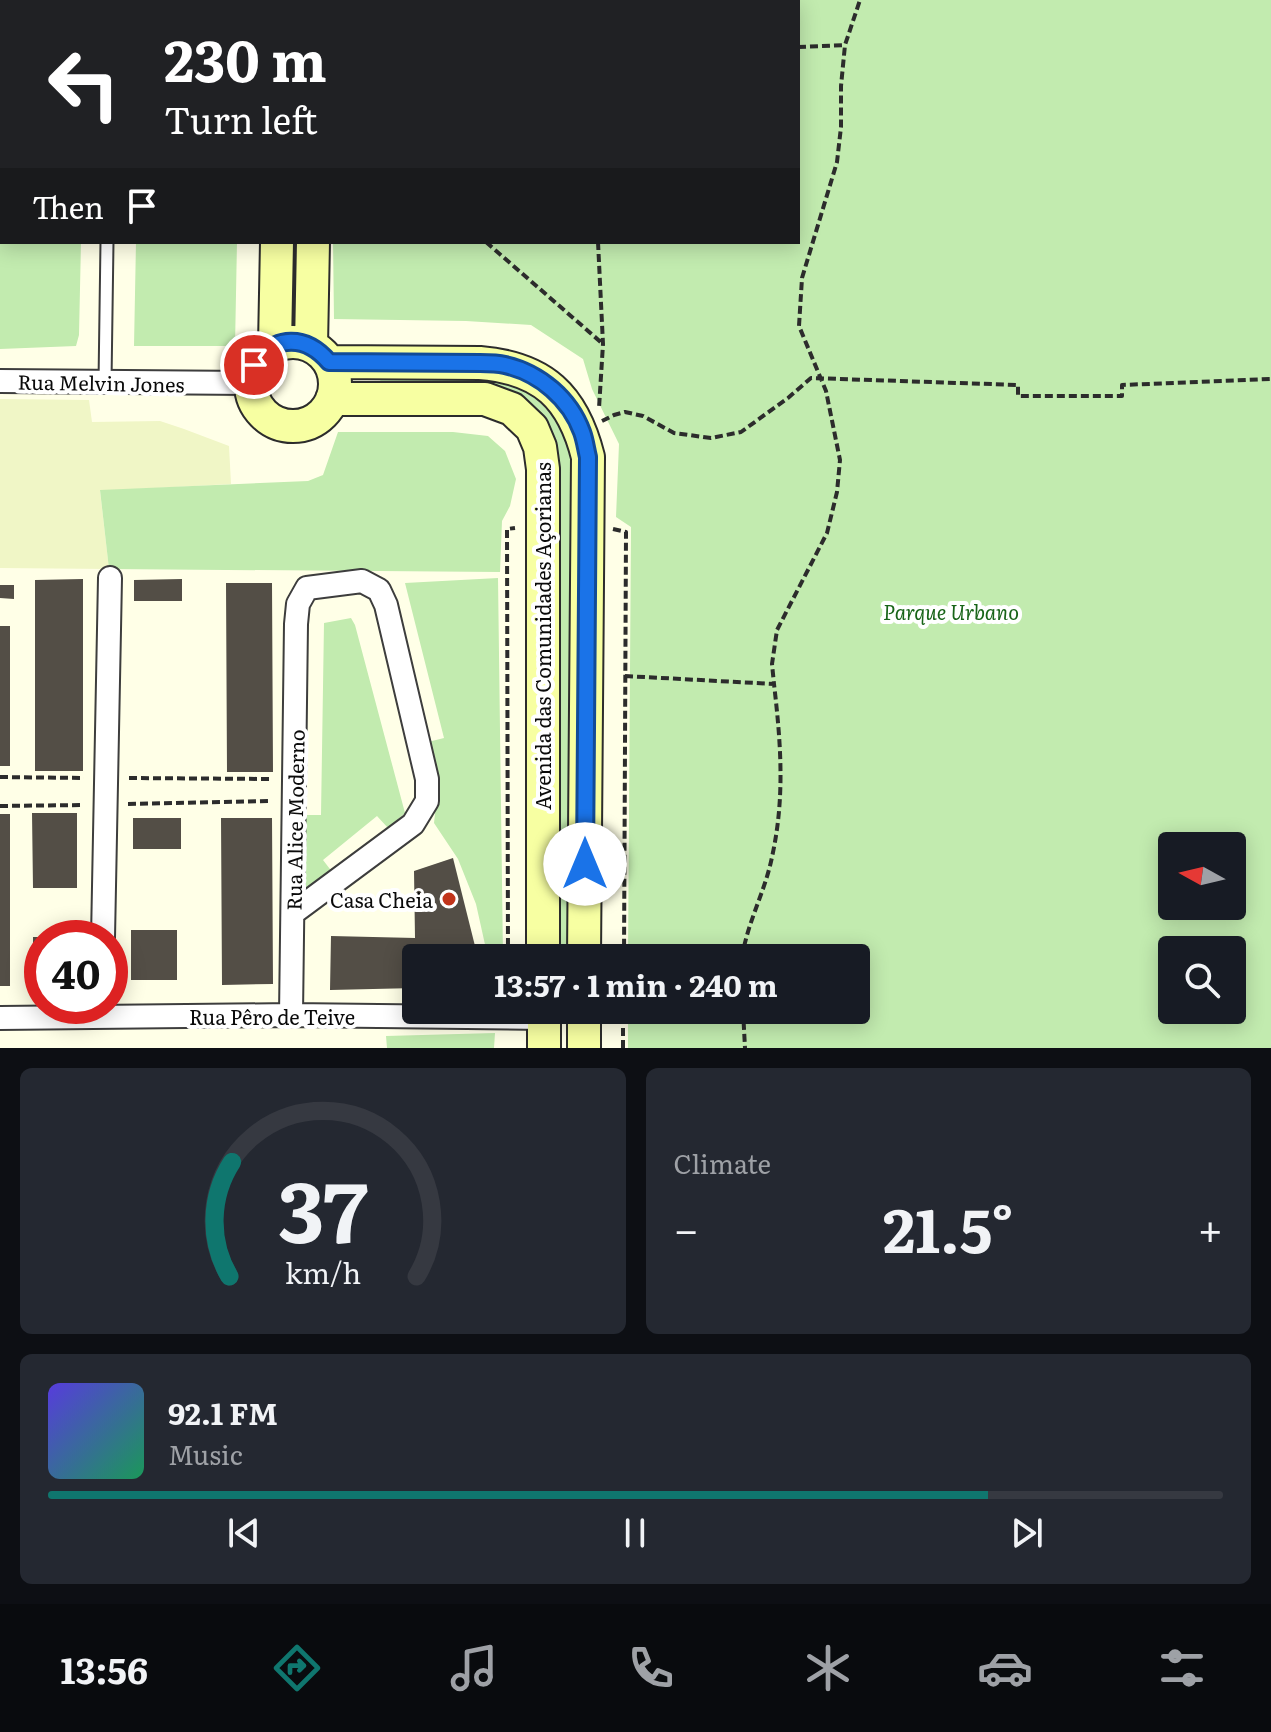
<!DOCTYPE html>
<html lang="en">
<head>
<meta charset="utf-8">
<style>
	:root { --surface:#171b24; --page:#242831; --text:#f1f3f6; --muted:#9ea1a6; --line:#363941; --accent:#0f766e }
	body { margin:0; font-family:Literata,serif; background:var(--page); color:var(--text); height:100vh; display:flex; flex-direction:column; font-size:30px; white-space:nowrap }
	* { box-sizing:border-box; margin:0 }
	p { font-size:26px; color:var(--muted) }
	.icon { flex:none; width:44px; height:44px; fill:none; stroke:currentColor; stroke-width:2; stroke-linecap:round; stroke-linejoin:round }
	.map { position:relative; height:1048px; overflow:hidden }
	.panel { display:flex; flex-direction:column; gap:20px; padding:20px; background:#0d0f14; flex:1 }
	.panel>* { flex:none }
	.guide { position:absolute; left:0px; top:0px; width:800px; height:244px; box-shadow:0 4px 20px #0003; background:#202124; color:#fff; overflow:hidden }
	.needle { width:52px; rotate:278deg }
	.buttons { position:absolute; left:1158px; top:832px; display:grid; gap:16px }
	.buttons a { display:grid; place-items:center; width:88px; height:88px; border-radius:8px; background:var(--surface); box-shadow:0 4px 20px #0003; font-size:40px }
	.speed { position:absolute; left:24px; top:920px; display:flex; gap:16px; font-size:40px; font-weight:700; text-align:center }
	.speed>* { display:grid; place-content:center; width:104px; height:104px; border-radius:50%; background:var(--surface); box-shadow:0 4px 20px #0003; line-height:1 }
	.speed .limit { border:12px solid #d22; background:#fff; color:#111 }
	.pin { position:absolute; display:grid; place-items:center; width:68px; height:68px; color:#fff; margin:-34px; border:4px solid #fff; border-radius:50%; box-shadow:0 2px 8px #0007 }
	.me { position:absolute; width:88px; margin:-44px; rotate:0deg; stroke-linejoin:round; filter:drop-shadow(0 0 6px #0008) }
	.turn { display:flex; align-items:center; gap:28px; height:168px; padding:0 32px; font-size:36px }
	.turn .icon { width:104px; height:104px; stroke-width:2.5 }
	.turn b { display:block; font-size:56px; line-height:68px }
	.then { display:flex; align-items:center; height:76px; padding:0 32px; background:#0003; gap:16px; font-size:30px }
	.big { font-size:60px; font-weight:700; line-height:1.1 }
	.panel .card { flex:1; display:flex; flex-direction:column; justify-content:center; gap:12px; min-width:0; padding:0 28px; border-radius:12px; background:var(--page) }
	.panel .dial { align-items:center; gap:0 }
	.dial svg { height:208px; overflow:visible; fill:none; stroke:var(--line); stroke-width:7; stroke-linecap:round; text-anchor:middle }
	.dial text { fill:var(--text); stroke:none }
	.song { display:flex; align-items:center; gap:24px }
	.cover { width:96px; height:96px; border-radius:12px; background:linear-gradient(135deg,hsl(250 70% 55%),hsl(150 70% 35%)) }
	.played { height:8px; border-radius:4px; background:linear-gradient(90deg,var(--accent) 80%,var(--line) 80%) }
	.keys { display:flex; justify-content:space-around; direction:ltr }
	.heat { display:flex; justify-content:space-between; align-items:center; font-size:44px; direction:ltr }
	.panel .tiles { flex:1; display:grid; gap:20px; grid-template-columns:1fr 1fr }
	.card:last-child { grid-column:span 2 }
	.trip { position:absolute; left:402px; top:944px; width:468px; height:80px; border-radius:8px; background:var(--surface); box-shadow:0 4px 20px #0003; font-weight:700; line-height:80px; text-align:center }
	.dock { display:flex; height:128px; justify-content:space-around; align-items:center; background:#090b0e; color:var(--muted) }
	.dock .icon { width:56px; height:56px }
	.dock .active { color:var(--accent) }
	.dock b { font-size:36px; color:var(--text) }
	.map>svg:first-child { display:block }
	.farmland { fill:#f0f6c6 }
	.green { fill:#c2ebaf; fill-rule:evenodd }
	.building { fill:#534e46 }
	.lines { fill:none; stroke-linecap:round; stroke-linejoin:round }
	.lane-casing { stroke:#3d3d3d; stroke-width:15 }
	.street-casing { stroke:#3d3d3d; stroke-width:26 }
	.secondary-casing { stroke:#2c2c2c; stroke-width:36 }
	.path { stroke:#2c2c2c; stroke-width:4; stroke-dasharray:8 4; stroke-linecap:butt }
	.lane { stroke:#fff; stroke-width:11 }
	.street { stroke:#fff; stroke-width:22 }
	.secondary { stroke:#f7ffa2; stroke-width:32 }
	.route-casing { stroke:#114b97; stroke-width:20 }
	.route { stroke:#1a73e8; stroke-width:14 }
	.poi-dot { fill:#c1341b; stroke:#fff; stroke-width:3 }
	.labels { text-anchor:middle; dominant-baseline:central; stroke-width:8; stroke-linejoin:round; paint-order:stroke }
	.street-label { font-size:20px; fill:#0a0a0a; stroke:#fff }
	.park-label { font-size:20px; font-style:italic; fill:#186418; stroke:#fff }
	.poi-label { font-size:20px; fill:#0a0a0a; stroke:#fff; text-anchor:end }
</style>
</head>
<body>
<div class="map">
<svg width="1271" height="1048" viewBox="0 0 1271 1048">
	<rect width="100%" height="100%" fill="#ffffe7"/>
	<path class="farmland" d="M0,399l89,1 3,22 68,-1 24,8 45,17 2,38 -131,7 9,78 -109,-1z"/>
	<path class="green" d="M0,0h258v2h-256v240h79l-2,93 -3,11 -76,3z
		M330,0h941v1048h-643v-38h228v-52h-228l3,-431 -15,-10 3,-73 -27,-55 -9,-30 -52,-34 -65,-4 -132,-2 -1,-77h465v-240h-468zM1172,846h60v60h-60zM1172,950h60v60h-60z
		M136,242h101l-2,104h-101z
		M484,377l26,3 41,22 25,45 1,500 -18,-2v-461l-21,-67 -157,-28 -1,-11z
		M338,432h115l35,4 17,15 11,28 -6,27 -8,15 -2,51 -391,-3 -9,-79 208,-9 15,-6z
		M498,578l5,380h-15l-12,-54 -18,-45 -24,-36 4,-36 -10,-45 16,-4 -39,-155z
		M351,618l4,7 50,188 -17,15 -11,-12 -54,44 10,13 -27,17 -2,-75h17l3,-192z
		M495,1033l-1,15h-107l-1,-12z"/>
	<path class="building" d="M83,579v192h-48v-191z
		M182,579v22h-48v-21z
		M226,583h46l1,189h-46z
		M0,585h14v14l-14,-1z
		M0,626h10v140h-10z
		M32,813h45v75h-44z
		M0,814h10v172h-10z
		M133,818h48v31h-48z
		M221,818h51l1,166 -51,1z
		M453,858l25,100h-62v30l-86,2 1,-54 84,2 -1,-67z
		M131,930h46v50h-46z
		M33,937h9v49h-9z"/>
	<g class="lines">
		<defs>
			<path id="lane" d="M110,2v-2
				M105,382l2,-140"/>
			<path id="street" d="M0,381l250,2
				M103,938l7,-360
				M291,1015l5,-391 2,-20 9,-16 55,-7 17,9 7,15 41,174v22l-14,23 -120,89
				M0,1018l291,-3 253,3"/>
			<path id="secondary" d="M282,2v-2
				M317,2v-2
				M251 384a42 42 0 1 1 84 0a42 42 0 1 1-84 0Z
				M275,345l2,-103
				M311,346l2,-104
				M329,362l151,1c63,5 93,34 108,94l-4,501
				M332,399h153l27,10 20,19 8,19 3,22v489
				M544,1048v-38
				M584,1048v-38"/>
		</defs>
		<use href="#lane" class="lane-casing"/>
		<use href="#street" class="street-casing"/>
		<use href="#secondary" class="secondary-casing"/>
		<path class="path" d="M650,0l5,2
			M373,2l1,-2
			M798,47l47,-2
			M486,242l117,102
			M598,242l5,102 -4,64
			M602,421l12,-6 11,-3 18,4 31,17 37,5 30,-6 47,-34 23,-20 207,7v11h104v-11l149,-6
			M613,529l13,3 -2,426
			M625,676l149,8 -2,-20 5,-34 50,-97 10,-41 3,-32 -14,-69 -27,-65 3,-48 35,-116 4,-35v-41l4,-41 15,-45
			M0,777l84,1
			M129,778l143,1
			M128,804l143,-3
			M0,806l83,-1
			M508,958l-1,-429 8,-1
			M742,958c5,-35 23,-66 30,-101 13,-59 9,-113 2,-173
			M743,1010l2,38
			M623,1048v-38"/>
		<use href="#lane" class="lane"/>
		<use href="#street" class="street"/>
		<use href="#secondary" class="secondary"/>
	</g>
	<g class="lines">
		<defs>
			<path id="route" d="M254,365c21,-31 52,-30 75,-3l151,1c9,0 17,0 25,2 35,8 65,34 77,67 3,8 4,17 6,25l-3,407"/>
		</defs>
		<use href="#route" class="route-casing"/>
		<use href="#route" class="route"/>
	</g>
	<circle class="poi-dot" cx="449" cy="899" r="8"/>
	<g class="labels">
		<g class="street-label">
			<text transform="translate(101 382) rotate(1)">Rua Melvin Jones</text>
			<text transform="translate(542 636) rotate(-90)">Avenida das Comunidades Açorianas</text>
			<text transform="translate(294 820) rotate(-89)">Rua Alice Moderno</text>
			<text x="272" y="1016">Rua Pêro de Teive</text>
		</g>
		<g class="park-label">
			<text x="951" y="611">Parque Urbano</text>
		</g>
		<g class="poi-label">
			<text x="433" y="899">Casa Cheia</text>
		</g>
	</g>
</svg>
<div class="buttons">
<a><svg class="needle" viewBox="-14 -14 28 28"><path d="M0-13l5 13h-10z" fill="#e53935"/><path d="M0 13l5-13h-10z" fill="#9ea1a6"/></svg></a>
<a><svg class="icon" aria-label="search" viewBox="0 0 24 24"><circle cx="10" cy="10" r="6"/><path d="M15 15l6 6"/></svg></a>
</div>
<div class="speed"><div class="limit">40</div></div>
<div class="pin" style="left:254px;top:365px;background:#d93025"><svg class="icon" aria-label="arrive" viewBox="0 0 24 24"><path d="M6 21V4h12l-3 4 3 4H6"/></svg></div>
<svg class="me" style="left:585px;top:864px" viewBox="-20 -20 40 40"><circle r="19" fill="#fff"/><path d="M0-13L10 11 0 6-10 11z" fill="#1a73e8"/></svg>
<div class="trip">13:57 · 1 min · 240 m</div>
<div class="guide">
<div class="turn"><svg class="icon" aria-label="left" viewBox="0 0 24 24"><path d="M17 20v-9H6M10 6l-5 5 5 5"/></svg><div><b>230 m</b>Turn left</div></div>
<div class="then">Then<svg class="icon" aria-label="arrive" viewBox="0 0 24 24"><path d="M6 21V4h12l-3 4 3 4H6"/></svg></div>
</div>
</div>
<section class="panel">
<div class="tiles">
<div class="card dial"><svg viewBox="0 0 100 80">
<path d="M14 69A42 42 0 1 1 86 69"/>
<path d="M14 69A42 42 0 0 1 15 25" stroke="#0f766e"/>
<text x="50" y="56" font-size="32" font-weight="700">37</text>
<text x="50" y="72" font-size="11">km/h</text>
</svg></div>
<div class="card"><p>Climate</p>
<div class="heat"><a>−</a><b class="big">21.5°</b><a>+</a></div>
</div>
<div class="card">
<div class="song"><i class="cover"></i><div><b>92.1 FM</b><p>Music</p></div></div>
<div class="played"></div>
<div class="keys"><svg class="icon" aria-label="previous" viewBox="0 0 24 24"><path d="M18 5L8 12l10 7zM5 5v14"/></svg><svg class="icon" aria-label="pause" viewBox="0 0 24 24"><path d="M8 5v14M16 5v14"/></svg><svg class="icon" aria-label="next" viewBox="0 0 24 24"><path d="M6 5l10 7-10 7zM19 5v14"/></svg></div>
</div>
</div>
</section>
<nav class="dock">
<b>13:56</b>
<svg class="icon active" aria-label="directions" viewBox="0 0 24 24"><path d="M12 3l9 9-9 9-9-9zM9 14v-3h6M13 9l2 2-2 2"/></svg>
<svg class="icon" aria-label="music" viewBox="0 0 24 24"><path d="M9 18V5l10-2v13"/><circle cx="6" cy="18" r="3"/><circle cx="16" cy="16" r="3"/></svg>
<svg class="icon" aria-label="phone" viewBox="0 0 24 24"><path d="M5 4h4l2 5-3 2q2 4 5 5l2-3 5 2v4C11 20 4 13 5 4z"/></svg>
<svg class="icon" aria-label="climate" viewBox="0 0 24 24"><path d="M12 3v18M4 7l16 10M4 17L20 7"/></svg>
<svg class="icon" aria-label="car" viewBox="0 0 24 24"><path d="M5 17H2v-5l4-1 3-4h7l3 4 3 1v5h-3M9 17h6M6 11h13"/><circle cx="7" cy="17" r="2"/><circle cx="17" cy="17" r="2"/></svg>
<svg class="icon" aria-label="filters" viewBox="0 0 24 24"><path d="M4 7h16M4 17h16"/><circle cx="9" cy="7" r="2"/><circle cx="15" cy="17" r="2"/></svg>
</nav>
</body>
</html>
